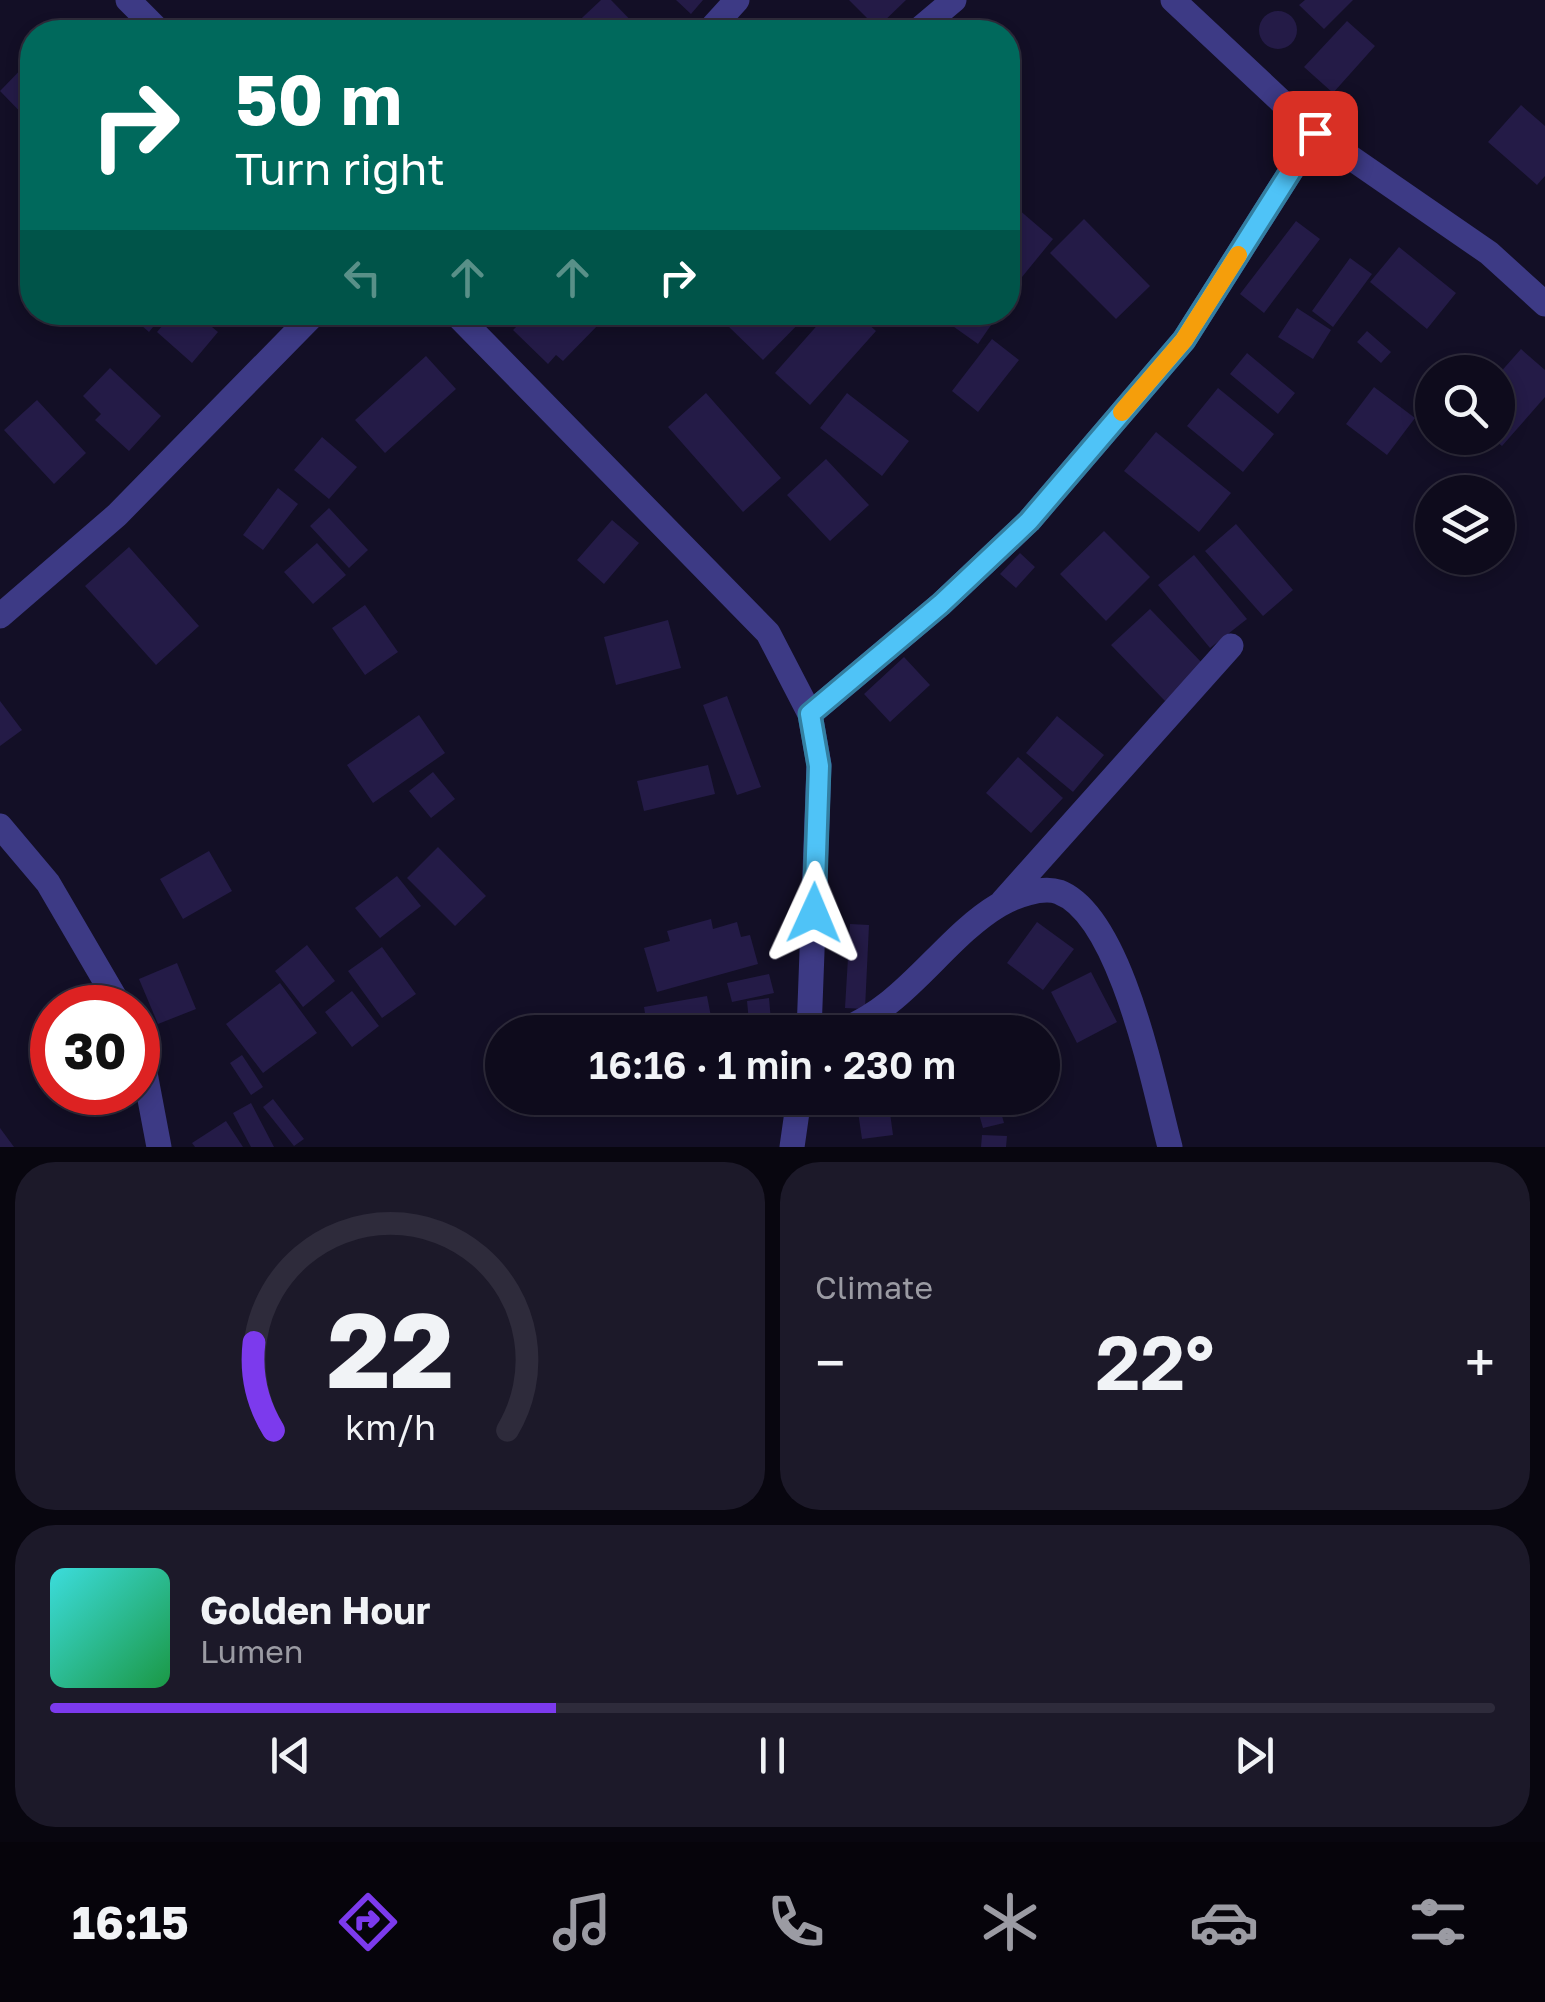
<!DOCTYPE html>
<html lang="en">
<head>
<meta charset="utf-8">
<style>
	:root { --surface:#0e0b1c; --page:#1c1929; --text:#f1f3f6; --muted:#9b9ba3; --line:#2e2b3b; --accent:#7c3aed }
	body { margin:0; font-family:"Golos Text",sans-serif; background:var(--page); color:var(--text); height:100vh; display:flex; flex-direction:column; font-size:38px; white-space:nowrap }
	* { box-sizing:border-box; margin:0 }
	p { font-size:32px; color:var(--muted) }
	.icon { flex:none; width:55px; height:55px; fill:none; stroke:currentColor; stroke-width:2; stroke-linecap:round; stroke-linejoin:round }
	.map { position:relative; height:1147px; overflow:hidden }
	.drawer { display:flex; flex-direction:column; gap:15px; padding:15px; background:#08060f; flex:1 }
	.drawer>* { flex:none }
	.top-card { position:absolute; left:20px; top:20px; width:1000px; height:305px; border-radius:40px; box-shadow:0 5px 15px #0003,0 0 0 2px var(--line); background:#00695c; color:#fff; overflow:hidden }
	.buttons { position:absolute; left:1415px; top:355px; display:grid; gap:20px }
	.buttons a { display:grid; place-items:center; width:100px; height:100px; border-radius:50%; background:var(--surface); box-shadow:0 5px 15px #0003,0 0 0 2px var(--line); font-size:50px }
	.speed { position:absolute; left:30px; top:985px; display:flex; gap:20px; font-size:50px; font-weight:700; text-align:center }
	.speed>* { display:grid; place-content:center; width:130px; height:130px; border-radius:50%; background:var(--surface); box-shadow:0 5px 15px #0003,0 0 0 2px var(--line); line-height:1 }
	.speed .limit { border:15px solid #d22; background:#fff; color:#111 }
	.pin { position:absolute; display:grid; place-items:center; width:85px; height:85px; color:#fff; margin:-42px; border-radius:20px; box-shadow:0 5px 15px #0006 }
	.me { position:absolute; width:110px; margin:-55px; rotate:1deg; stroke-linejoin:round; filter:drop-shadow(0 0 8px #0008) }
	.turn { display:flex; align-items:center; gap:35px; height:210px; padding:0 50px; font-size:45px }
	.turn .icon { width:130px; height:130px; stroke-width:2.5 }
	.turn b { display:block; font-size:70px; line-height:85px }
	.lanes { display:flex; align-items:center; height:95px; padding:0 50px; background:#0003; justify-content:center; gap:50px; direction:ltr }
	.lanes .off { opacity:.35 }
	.big { font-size:75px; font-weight:600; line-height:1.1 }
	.drawer .tile { flex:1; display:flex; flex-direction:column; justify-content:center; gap:15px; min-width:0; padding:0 35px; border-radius:40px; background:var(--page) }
	.drawer .dial { align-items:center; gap:0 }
	.dial svg { height:260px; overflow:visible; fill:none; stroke:var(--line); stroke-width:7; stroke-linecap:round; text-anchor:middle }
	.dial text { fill:var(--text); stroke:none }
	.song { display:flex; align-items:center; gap:30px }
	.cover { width:120px; height:120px; border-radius:15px; background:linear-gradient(135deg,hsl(180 70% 55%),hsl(140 70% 35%)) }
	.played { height:10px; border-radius:5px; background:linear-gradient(90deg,var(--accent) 35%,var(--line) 35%) }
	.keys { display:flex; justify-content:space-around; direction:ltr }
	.heat { display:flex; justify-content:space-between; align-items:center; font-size:55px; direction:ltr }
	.drawer .tiles { flex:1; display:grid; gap:15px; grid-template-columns:1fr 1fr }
	.tile:last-child { grid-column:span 2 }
	.trip { position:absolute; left:485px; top:1015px; width:575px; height:100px; border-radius:50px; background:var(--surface); box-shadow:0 5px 15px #0003,0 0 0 2px var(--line); font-weight:600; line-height:100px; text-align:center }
	.dock { display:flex; height:160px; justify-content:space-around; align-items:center; background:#06040b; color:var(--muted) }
	.dock .icon { width:70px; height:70px }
	.dock .current { color:var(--accent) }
	.dock b { font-size:45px; color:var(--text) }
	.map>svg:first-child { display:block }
	.building { fill:#241b47 }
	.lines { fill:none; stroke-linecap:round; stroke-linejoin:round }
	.minor { stroke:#3d3a85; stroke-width:25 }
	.route-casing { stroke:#337fa1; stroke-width:25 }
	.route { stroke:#4fc3f7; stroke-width:18 }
	.slow { stroke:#f59e0b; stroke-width:18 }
</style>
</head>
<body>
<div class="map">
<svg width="1545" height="1147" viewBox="0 0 1545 1147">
	<rect width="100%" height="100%" fill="#130f26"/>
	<path class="building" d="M601,0h10l31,32h-75z
		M676,0h27l-12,14z
		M849,0h57l-29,28z
		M1305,0h48l-29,29 -25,-24z
		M1259 30a19 19 0 1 1 38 0a19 19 0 1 1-38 0Z
		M1347,21l28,25 -42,47 -29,-26z
		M32,58v66l-32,-33z
		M1521,105l24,21v50l-8,9 -49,-43z
		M1011,203l42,36 -31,38 -14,-12z
		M1084,219l66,67 -34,33 -66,-66z
		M1296,221l24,18 -56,74 -24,-19z
		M1399,247l57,46 -29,36 -57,-47z
		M1350,258l22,16 -39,53 -21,-16z
		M1297,308l34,22 -18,29 -35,-22z
		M126,312h39l-16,20z
		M174,312h20l24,20 -26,31 -35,-31z
		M505,312h85l10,11 -37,38 -7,-6 -8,9 -35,-34 5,-5z
		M739,312h71l-47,48 -36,-35z
		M829,312h26l21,19 -66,74 -35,-32z
		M933,312h67l-22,32z
		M1367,331l24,21 -10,11 -24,-21z
		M992,339l27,21 -41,52 -26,-21z
		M1521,349l24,21v27l-43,49 -10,-8h6v-63z
		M1247,353l48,40 -17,21 -48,-40z
		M426,356l30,33 -71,64 -30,-33z
		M110,368l51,48 -32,35 -34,-31 6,-6 -18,-18z
		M1374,387l41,31 -28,37 -41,-31z
		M1218,388l56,46 -31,38 -56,-46z
		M706,393l75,85 -38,34 -75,-85z
		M847,393l62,48 -27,35 -62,-48z
		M37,400l49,53 -32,31 -50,-54z
		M1156,432l75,61 -32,39 -75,-61z
		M322,437l35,30 -28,32 -35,-29z
		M826,459l43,46 -39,36 -43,-46z
		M278,488l20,16 -35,46 -20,-15z
		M329,508l39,42 -19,18 -39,-42z
		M612,520l27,23 -35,41 -27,-24z
		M1236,524l57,66 -30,26 -58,-65z
		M1104,531l46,46 -44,44 -46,-47z
		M317,543l29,32 -33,29 -29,-32z
		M129,547l70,79 -43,39 -71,-79z
		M1020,553l15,14 -19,21 -16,-14z
		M1194,555l53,64 -37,29 -52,-63z
		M365,605l33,47 -33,23 -33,-47z
		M1150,609l54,56 -39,36 -54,-56z
		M668,620l13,48 -65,17 -12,-48z
		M904,657l26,28 -40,37 -26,-28z
		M727,696l34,91 -24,8 -34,-90z
		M0,701l22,29 -22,16z
		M419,715l26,38 -72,50 -26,-38z
		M1057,716l47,39 -31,37 -47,-39z
		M1018,757l45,41 -32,35 -45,-40z
		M708,765l7,29 -71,17 -7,-30z
		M433,772l22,27 -24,19 -22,-27z
		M438,847l48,49 -31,30 -48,-48z
		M209,851l23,40 -49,28 -23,-40z
		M397,876l24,30 -41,32 -25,-30z
		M711,919l2,10 24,-7 4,15 9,-2 8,29 -101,28 -13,-44 26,-7 -3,-10z
		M1037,922l37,27 -31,41 -36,-27z
		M850,924l19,1 -4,84 -20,-1z
		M307,945l28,36 -32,26 -28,-36z
		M382,947l34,47 -34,24 -34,-47z
		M177,963l19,46 -38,15 -19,-45z
		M1091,972l26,50 -40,21 -26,-51z
		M769,974l5,19 -42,9 -5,-19z
		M280,983l37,50 -54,40 -37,-49z
		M352,991l27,35 -27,21 -27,-35z
		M707,996l7,36h-66l-4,-25z
		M769,998l3,34h-22l-3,-31z
		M242,1055l21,32 -12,8 -21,-32z
		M856,1098h32l5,37 -31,4z
		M997,1098l7,25 -21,5 -7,-24z
		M273,1099l31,40 -10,7 -31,-39z
		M251,1103l23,44h-23l-18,-34z
		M226,1121l17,26h-48l-3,-4z
		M0,1128l14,19h-14z
		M982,1135l25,1 -1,11h-25z"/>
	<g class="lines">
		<path class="minor" d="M128,0l32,32
			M1173,0l142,133 174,120 56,51
			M708,32l29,-32
			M916,32l38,-32
			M454,312l314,321 42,81 9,51 -10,267
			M0,616l117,-101 199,-203
			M810,714l131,-110 88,-83 155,-181 131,-207
			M0,826l48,57 73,125
			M1003,901l228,-255
			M837,1032c68,-23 105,-93 162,-127 15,-9 43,-19 60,-13 63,24 95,195 111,255
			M138,1036l21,111
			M792,1147l7,-49"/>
	</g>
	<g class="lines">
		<defs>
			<path id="route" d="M814,913l5,-147 -9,-52 131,-110 88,-83 155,-181 131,-207"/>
		</defs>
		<use href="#route" class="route-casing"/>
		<use href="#route" class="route"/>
		<path class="slow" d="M1122,412l62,-72 54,-85"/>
	</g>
</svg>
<div class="buttons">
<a><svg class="icon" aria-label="search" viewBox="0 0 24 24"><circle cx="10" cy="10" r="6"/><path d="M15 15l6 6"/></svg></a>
<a><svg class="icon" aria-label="layers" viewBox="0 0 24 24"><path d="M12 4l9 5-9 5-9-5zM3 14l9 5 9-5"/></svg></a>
</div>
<div class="speed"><div class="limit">30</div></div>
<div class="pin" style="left:1315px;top:133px;background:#d93025"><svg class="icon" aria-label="arrive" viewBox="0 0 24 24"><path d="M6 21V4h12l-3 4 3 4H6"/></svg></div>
<svg class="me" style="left:814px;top:913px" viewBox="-20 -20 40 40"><path d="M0-17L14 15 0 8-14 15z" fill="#4fc3f7" stroke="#fff" stroke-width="4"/></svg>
<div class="trip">16:16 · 1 min · 230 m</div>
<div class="top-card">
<div class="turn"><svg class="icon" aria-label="right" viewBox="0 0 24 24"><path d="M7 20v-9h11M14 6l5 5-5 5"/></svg><div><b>50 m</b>Turn right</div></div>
<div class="lanes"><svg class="icon off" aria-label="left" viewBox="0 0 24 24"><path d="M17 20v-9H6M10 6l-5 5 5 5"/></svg><svg class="icon off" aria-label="ahead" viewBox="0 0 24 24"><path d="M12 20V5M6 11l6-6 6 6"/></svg><svg class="icon off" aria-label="ahead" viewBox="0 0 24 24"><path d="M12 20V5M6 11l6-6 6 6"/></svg><svg class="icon" aria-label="right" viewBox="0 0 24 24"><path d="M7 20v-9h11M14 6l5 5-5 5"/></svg></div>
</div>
</div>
<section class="drawer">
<div class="tiles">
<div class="tile dial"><svg viewBox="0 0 100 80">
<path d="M14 69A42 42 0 1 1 86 69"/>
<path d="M14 69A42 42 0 0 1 8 42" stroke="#7c3aed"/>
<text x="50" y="56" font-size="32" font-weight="700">22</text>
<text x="50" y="72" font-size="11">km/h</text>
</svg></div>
<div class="tile"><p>Climate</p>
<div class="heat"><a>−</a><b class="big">22°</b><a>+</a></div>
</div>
<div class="tile">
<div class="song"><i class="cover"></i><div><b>Golden Hour</b><p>Lumen</p></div></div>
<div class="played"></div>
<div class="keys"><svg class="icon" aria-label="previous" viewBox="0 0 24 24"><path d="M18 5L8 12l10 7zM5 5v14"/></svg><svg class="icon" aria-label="pause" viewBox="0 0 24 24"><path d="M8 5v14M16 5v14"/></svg><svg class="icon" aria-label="next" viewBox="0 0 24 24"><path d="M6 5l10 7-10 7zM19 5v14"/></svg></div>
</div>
</div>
</section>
<nav class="dock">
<b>16:15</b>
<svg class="icon current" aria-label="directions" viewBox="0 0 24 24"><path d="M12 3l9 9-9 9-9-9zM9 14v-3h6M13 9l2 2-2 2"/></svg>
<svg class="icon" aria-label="music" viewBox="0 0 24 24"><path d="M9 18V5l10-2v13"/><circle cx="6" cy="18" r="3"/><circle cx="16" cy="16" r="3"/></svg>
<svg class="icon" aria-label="phone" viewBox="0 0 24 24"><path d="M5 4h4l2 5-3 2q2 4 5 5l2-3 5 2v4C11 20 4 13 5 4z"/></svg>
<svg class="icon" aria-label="climate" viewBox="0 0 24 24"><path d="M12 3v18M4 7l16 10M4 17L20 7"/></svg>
<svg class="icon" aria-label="car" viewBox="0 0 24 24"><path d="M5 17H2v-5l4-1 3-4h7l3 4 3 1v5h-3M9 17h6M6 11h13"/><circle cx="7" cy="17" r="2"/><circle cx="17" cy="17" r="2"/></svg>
<svg class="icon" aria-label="filters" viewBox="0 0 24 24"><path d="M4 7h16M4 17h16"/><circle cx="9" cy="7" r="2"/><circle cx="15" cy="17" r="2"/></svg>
</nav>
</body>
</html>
